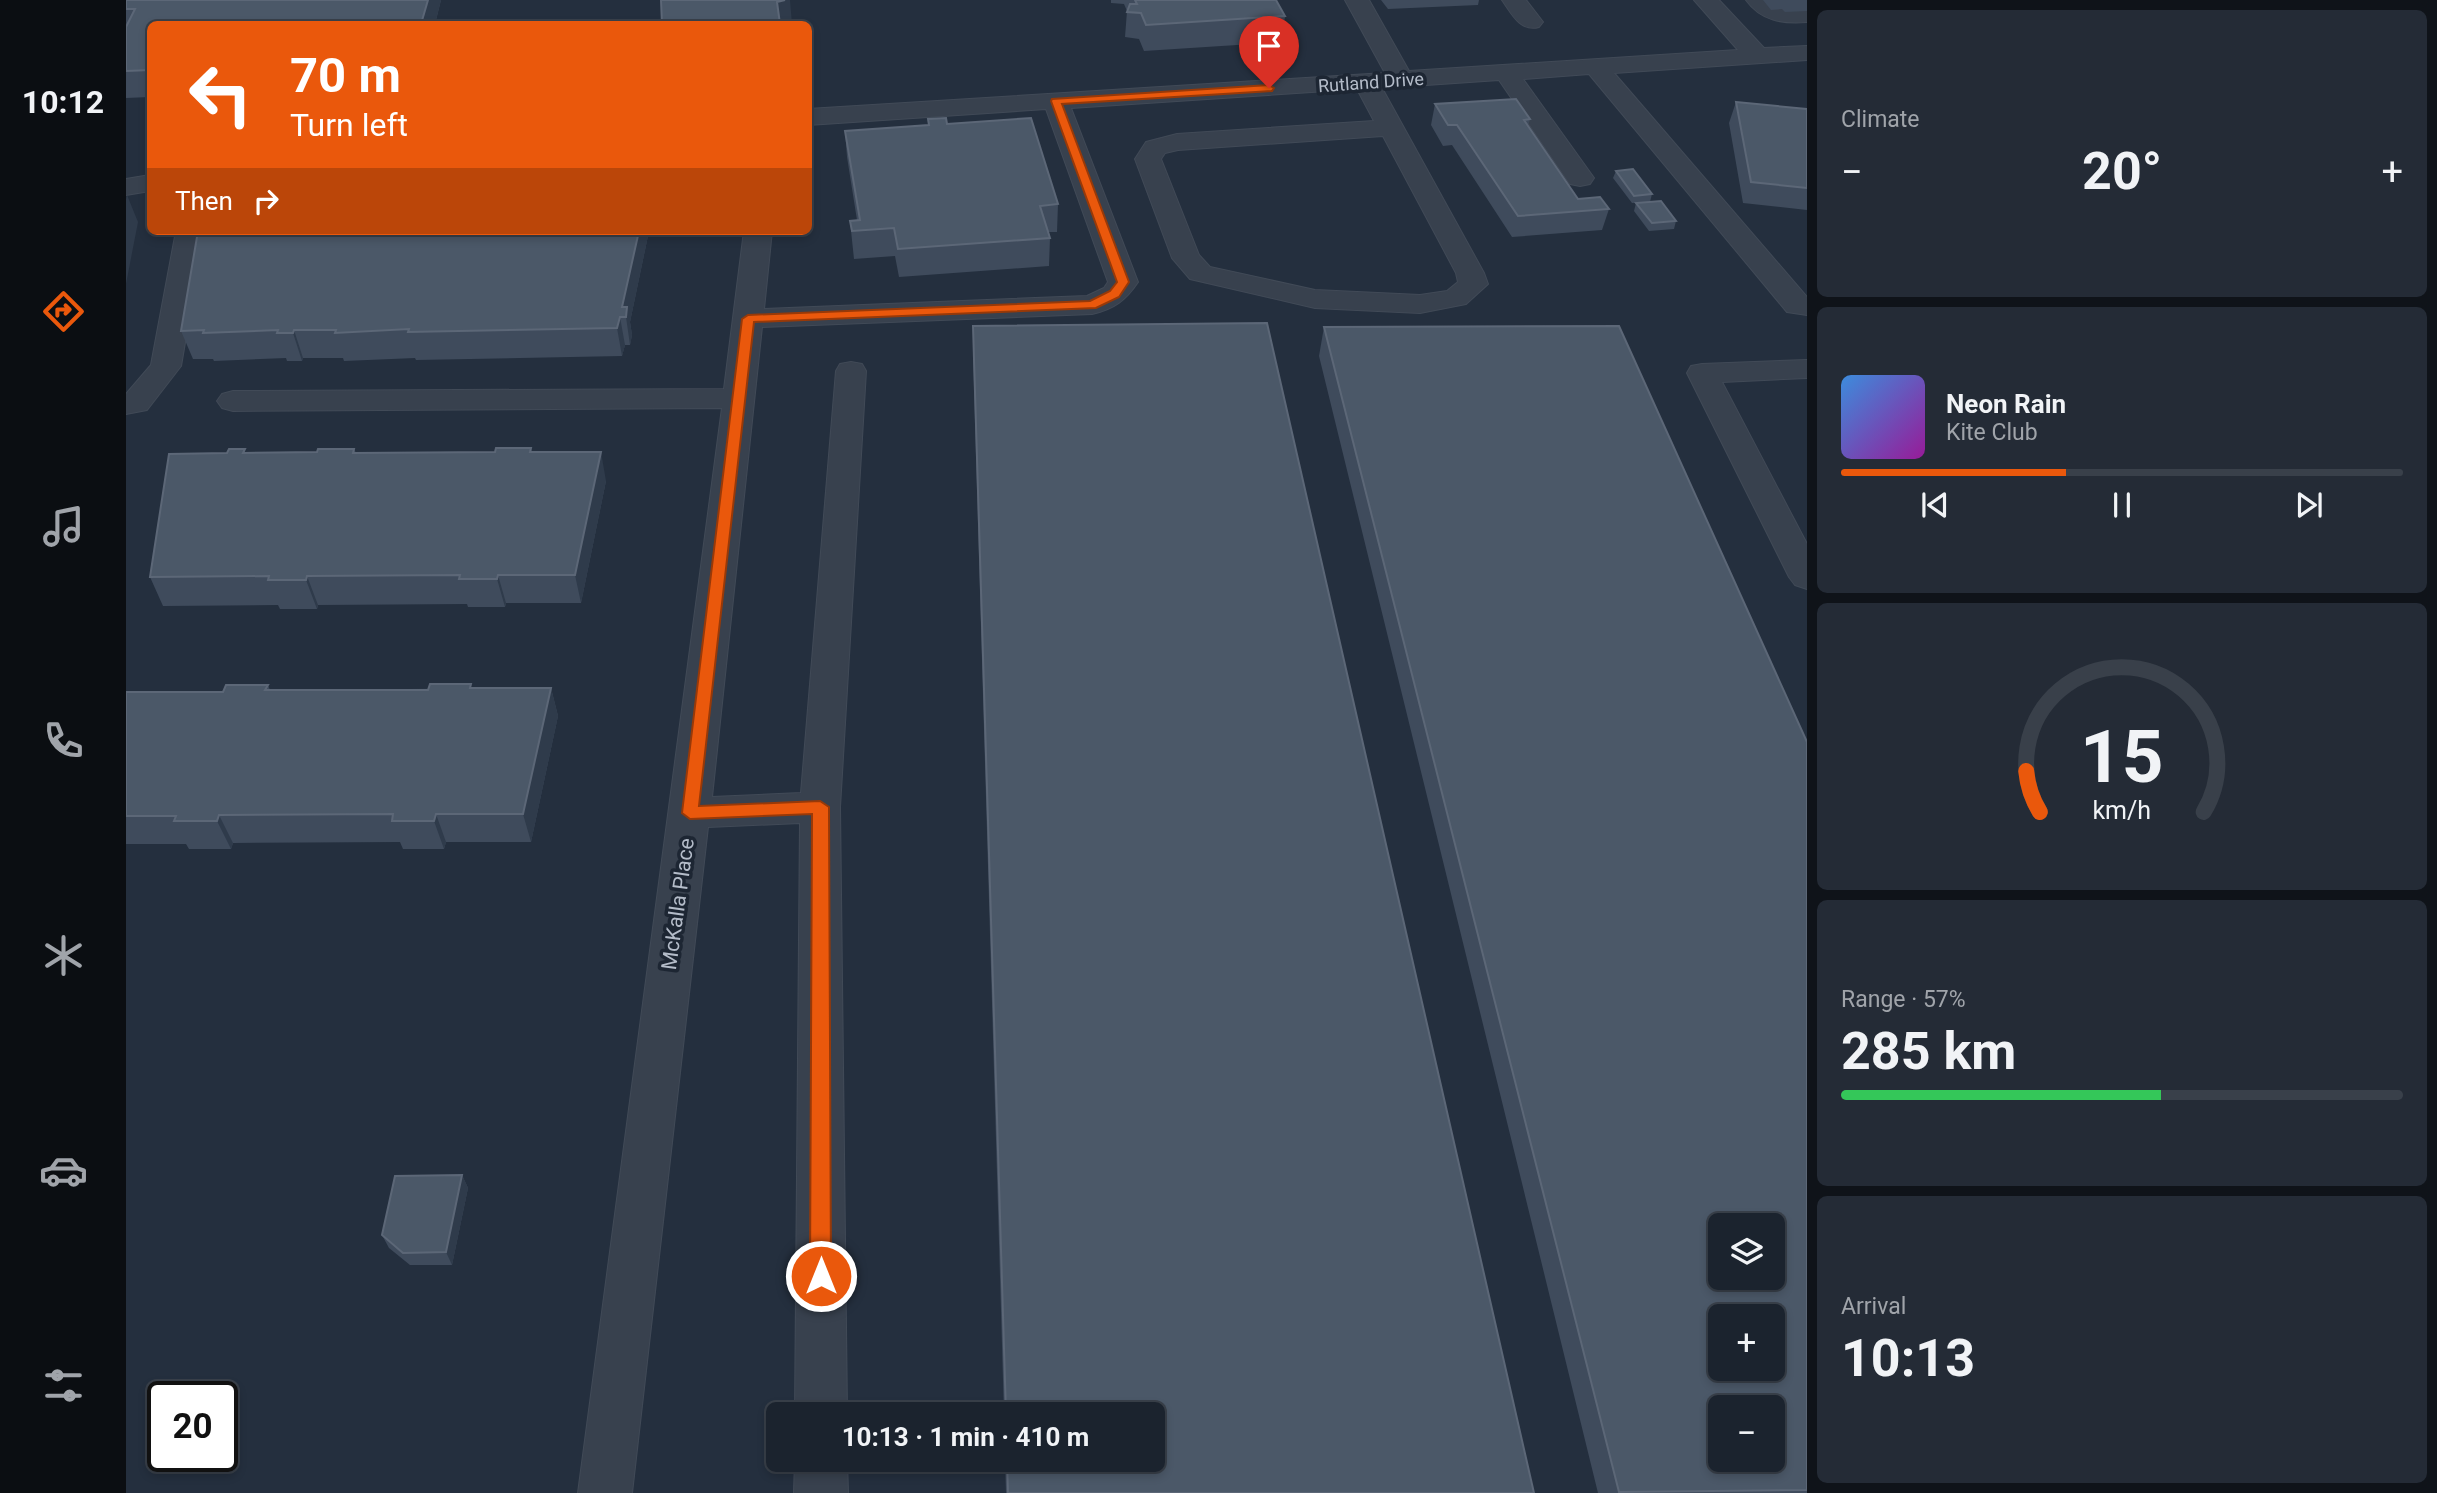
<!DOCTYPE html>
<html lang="en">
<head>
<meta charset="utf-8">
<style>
	:root { --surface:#1b232e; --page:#242b36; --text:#f1f3f6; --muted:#a0a4aa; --line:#39404a; --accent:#ea580c }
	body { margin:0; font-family:Roboto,sans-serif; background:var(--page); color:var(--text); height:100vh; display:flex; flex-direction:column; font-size:26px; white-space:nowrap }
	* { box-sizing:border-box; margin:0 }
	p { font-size:23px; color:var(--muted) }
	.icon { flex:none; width:38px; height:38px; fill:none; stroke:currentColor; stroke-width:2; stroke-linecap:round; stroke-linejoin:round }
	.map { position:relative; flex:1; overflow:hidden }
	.side { display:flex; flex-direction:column; gap:10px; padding:10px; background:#0f1319; width:630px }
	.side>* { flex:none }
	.top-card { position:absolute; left:21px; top:21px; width:665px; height:214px; border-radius:10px; box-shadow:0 4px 10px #0003,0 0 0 2px var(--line); background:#ea580c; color:#fff; overflow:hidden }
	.buttons { position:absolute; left:1582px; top:1213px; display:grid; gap:14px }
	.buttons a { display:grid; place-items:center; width:77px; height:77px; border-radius:10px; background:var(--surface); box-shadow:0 4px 10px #0003,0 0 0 2px var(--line); font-size:35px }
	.speed { position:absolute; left:21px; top:1381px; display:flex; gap:14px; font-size:35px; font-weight:700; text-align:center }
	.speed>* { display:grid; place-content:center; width:91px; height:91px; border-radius:50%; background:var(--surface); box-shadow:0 4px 10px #0003,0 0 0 2px var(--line); line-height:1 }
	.speed .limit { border:4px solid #111; border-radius:10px; background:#fff; color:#111 }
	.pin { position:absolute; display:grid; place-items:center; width:60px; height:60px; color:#fff; margin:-72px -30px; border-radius:50% 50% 50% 0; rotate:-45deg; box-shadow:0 0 7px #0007 }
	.pin .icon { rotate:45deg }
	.me { position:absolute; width:77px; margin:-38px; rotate:0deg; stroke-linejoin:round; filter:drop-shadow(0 0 5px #0008) }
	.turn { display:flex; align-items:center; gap:24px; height:147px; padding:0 28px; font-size:32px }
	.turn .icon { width:91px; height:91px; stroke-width:2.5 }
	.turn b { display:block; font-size:49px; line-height:60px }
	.then { display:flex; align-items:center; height:66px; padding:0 28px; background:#0003; gap:14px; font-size:26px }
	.big { font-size:52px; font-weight:700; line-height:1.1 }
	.side .card { flex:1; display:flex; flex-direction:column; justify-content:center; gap:10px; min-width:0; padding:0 24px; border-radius:10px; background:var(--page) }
	.side .dial { align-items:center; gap:0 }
	.dial svg { height:182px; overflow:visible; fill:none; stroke:var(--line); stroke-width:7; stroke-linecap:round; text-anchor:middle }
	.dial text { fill:var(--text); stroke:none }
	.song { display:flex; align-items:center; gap:21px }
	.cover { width:84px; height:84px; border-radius:10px; background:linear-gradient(135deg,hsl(210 70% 55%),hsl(300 70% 35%)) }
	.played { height:7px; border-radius:4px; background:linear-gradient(90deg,var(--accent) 40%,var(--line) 40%) }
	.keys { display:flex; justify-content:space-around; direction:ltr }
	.heat { display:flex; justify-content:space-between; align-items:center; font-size:38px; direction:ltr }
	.charge { height:10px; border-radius:5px; background:linear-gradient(90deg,#34c759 57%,var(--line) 0) }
	.trip { position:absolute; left:640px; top:1402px; width:399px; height:70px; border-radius:10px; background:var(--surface); box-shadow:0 4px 10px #0003,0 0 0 2px var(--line); font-weight:700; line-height:70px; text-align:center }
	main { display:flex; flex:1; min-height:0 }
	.dock { display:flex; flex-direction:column; width:126px; justify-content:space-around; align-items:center; background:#0b0e12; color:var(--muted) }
	.dock .icon { width:49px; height:49px }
	.dock .selected { color:var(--accent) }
	.dock b { font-size:32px; color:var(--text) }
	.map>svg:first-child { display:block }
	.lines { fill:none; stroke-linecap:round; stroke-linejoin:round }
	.minor-casing { stroke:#414a57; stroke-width:2 }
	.minor { fill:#38414e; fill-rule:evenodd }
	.wall { fill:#3f4b5c }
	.shaded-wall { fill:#2f3b4b }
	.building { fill:#4b5868; stroke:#5c6777; stroke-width:2; fill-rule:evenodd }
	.route { fill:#ea580c; stroke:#983908; stroke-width:2 }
	.labels { text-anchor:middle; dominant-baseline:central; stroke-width:7; stroke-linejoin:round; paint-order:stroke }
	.far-street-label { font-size:18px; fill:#b4bcc9; stroke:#1d2633 }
	.street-label { font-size:21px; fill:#b4bcc9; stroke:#1d2633 }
</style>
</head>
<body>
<main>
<nav class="dock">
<b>10:12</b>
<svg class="icon selected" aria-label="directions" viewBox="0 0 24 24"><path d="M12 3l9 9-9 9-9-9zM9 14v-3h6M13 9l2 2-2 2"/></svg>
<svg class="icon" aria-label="music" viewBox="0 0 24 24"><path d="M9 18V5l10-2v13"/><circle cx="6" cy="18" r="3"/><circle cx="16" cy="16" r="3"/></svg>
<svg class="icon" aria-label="phone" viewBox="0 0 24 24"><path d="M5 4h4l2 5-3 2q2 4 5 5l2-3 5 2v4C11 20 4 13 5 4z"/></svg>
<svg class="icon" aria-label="climate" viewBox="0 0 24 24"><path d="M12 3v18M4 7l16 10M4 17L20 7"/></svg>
<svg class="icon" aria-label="car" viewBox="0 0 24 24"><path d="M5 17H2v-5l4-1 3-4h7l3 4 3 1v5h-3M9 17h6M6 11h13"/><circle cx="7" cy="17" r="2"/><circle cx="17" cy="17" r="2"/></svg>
<svg class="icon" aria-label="filters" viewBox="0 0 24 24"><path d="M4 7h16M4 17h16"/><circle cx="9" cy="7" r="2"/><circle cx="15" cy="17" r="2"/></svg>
</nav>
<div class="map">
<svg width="1681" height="1493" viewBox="0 0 1681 1493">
	<rect width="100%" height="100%" fill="#242f3e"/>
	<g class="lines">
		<defs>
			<path id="minor" d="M1219,0h24l40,71 329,-21 -44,-50h25l45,48 43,-2v14l-193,13 193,224v18l-20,-3 -198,-238 -66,5 71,99 -4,6 -10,2 -10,-2 -71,-104 -117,8 102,185 4,11 -22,20 -46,9 -105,-5 -125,-29 -18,-21 -37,-99 11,-17 31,-8 197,-13 -17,-32 -286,19 67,174c-12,18 -24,27 -46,32l-330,13 -50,470 89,-4 35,-422 4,-7 11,-2 11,2 4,7 -26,436 7,607h-52l5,-591 -92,4 -76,666h-54l144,-1085 -489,3 -11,-3 -5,-7 5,-7 11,-3 491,-2 20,-158h28l-8,78 323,-13 17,-8 4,-6 -62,-173 -238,16v-16l577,-36zM1257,136l73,137 2,9 -11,9 -27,4 -105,-5 -105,-23 -11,-12 -38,-96 4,-6 13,-3z
				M1376,0h24l17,22 -4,5c-19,5 -27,-13 -37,-27z
				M1620,0h26l14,8h21v14c-24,2 -46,-1 -61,-22z
				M24,175v16l-24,4v-16z
				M50,231h28l-23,135 -34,44 -21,4v-20l25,-29z
				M1681,360v18l-85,4 85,162v45l-12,-4 -6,-8 -102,-204 4,-7 11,-2z
				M669,1460h52l1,33h-54z"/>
		</defs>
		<use href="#minor" class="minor-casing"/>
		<use href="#minor" class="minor"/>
	</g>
	<path class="wall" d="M0,0h315l-6,24h-285v73l-24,1z
		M985,0h165l9,16 -3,26 -138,9 -5,-12 -14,-2 2,-26 -3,-7 -13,-1z
		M1255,0h98l-1,5 -90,4z
		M1637,0h44v11l-22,1 -3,-3 -11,1z
		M1610,102l71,7v101l-64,-7 -14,-80z
		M1309,104l95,15 -2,7 50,73 31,10 -7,21 -90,7 -60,-92 -9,1 -12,-21z
		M802,119l19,5 111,80 -1,28h-9l2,6 -1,28 -150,11 -4,-21 -41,3 -4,-38 7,-1 -10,-63 -2,-26 83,-6z
		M1490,171l36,23 -2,8 -18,1 -19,-25z
		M1510,203l40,18 -2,8 -25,2 -15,-20z
		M72,231h451l-19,91 2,13 -2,10h-5l-3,11 -206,4 -1,-2 -71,3 -1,-3h-40l-1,3h-15l-1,-3 -72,3 -1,-2h-20l-12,-28z
		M847,326l561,1167h-528l-1,-33h148v-46h-149l-31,-1060z
		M1198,327l483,415v751h-209l-279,-1137z
		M405,448l1,4 74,29 -25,122h-75l-1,4h-37l-1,-3 -149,1 -1,4h-37l-2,-4 -115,1 -13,-29 96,-124 71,-1 37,-3 2,4 139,-1z
		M142,685l2,5 281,-2 7,28 -27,126h-85l-2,7h-41l-3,-7 -167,1 -2,6h-42l-3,-5h-60v-152h97z
		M336,1175l6,13 -16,77h-42l-21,-17 -7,-13z"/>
	<path class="shaded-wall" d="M302,0h13l-6,24h-14z
		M659,0h5l2,24h-13l-2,-22z
		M1,195l11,27 -12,62v-85z
		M513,231h10l-19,91 2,13 -2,10 -4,-28 -4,-10z
		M494,317l5,28 -3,11 -5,-28z
		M168,330l9,28 -1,3 -9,-28z
		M475,452l5,29 -25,122 -6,-28z
		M372,575l8,28 -1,4 -8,-28z
		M181,576l11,29 -1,4 -11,-29z
		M425,688l7,28 -27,126 -8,-28z
		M310,814l10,28 -2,7 -10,-28z
		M93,815l14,28 -2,6 -14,-28z
		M336,1175l6,13 -16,77 -6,-13z"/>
	<path class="building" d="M0,0h302l-7,24h-271v46l-24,1v-44l9,-18h-9z
		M535,0h124l-8,2 3,22h-118z
		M1009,0h141l9,16 -139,9 -5,-12 -14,-1 3,-8h7z
		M1390,99l14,20 -6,1 54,79 22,-2 9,12 -91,7 -61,-91h-9l-13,-21z
		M1610,102l71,7v79l-56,-6z
		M820,118l1,6 84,-6 27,86 -18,2 10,32 -152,11 -4,-21 -42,3 -2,-10 10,-1 -15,-89 84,-6 -1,-6z
		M1507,169l19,25 -18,2 -18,-25z
		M1535,201l15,20 -24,2 -16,-20z
		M72,231h441l-17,76h5l-1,10h-6l-3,11 -209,4 1,-3 -74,4 1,-3h-42l-1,3h-16l1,-3 -75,3 1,-3 -23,1z
		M1141,323l267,1170h-526l-1,-33h146v-46h-147l-33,-1088z
		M1493,326l188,416v748l-188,2 -295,-1165zM1594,1225h53v53h-53zM1594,1316h53v52h-53zM1594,1407h53v53h-53z
		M370,448h35l-1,4h71l-26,123h-77l-1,4h-38l1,-4 -153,1 -1,4h-38l1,-4 -119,1 19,-123 58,-1 2,-4h16l-2,4 74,-1 1,-3h36l-1,4 142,-1z
		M304,684h41l-1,4h81l-28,126h-87l-2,7h-42l1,-7 -174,1 -2,6h-43l2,-5h-50v-124h97l3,-7h42l-3,5h163z
		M336,1175l-16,77 -43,1 -21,-18 13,-59z"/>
	<path class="route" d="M1143,85l5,3 -2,3 -210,13 67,178 -10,15 -23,11 -342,14 -55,484 121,-5 9,6 2,469 -3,7 -7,3 -8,-3 -3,-7 2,-462 -122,5 -8,-6 60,-494 6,-4 342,-14 20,-10 7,-9 -66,-181 1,-2z"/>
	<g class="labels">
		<g class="far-street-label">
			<text transform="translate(1245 82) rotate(-4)">Rutland Drive</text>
		</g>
		<g class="street-label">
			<text transform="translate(552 904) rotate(-82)">McKalla Place</text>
		</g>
	</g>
</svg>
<div class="buttons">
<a><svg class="icon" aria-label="layers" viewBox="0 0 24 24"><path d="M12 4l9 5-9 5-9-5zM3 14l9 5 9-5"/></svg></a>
<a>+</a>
<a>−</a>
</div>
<div class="speed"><div class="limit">20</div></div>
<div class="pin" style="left:1143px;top:88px;background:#d93025"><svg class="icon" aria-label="arrive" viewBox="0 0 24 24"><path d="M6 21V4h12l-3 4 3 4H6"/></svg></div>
<svg class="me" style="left:695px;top:1276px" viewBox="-20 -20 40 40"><circle r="17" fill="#ea580c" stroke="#fff" stroke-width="3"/><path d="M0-11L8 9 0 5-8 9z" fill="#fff"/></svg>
<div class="trip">10:13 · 1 min · 410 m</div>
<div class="top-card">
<div class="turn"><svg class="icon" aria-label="left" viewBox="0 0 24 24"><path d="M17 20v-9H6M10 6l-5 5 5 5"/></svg><div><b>70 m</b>Turn left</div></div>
<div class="then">Then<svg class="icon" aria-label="right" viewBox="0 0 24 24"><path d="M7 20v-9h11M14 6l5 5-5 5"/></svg></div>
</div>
</div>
<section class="side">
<div class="card"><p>Climate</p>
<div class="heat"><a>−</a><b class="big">20°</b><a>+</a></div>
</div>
<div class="card">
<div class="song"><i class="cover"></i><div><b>Neon Rain</b><p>Kite Club</p></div></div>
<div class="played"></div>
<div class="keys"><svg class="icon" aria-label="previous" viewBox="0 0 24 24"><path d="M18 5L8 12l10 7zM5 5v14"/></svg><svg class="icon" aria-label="pause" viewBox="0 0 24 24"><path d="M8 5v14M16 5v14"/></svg><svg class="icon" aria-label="next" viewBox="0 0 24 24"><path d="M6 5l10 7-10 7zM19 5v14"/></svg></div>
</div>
<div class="card dial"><svg viewBox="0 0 100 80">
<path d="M14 69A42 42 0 1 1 86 69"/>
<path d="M14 69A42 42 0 0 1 8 51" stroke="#ea580c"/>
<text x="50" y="56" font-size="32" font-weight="700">15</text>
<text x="50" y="72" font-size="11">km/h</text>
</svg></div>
<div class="card"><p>Range · 57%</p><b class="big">285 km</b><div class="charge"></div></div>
<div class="card"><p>Arrival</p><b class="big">10:13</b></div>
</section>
</main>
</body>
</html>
